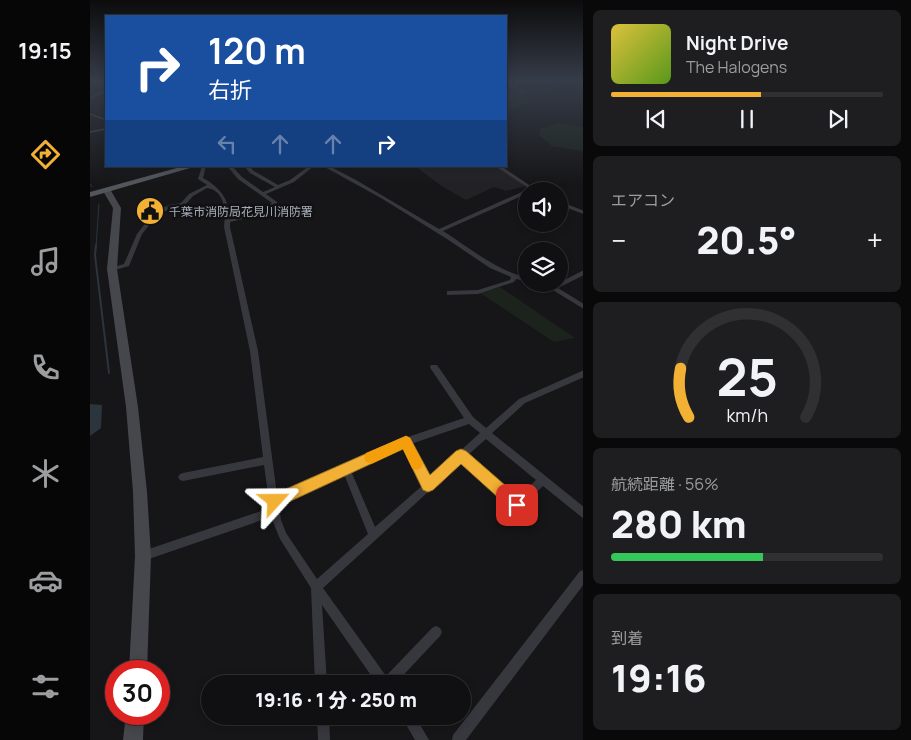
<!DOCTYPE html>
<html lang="ja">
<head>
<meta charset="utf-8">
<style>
	:root { --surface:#101012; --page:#1e1e20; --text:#f1f3f6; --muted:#9c9d9f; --line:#303032; --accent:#f2b134 }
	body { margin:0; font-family:Manrope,"Noto Sans JP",sans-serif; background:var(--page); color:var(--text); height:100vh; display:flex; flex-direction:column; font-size:19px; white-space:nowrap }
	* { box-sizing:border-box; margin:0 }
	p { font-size:16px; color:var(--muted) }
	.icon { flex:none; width:28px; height:28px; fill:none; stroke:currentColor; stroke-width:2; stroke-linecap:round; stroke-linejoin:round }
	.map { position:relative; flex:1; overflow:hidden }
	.side { display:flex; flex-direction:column; gap:10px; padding:10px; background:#09090a; width:328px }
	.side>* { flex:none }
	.guide { position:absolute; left:15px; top:15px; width:402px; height:152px; border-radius:0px; box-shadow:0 2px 8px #0003,0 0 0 1px var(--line); background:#1a4fa0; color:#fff; overflow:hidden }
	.tools { position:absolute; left:428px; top:182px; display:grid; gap:10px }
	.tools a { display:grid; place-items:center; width:50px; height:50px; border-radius:50%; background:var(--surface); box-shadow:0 2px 8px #0003,0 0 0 1px var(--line); font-size:25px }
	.speed { position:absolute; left:15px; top:660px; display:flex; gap:10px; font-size:25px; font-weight:700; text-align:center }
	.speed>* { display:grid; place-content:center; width:65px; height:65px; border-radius:50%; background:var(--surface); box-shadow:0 2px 8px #0003,0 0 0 1px var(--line); line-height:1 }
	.speed .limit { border:8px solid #d22; background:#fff; color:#111 }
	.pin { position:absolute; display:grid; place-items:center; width:42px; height:42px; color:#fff; margin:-21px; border-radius:10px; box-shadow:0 2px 8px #0006 }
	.me { position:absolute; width:55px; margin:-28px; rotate:66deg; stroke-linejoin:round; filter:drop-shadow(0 0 4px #0008) }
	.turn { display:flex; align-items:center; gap:18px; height:105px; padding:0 20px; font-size:22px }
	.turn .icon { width:65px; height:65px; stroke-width:2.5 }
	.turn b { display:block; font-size:35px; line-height:42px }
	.lanes { display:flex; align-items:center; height:48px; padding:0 20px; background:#0003; justify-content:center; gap:25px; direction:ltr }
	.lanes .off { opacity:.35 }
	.big { font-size:38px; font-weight:800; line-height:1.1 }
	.side .card { flex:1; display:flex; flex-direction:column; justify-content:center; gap:8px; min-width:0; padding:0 18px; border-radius:8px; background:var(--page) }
	.side .dial { align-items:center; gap:0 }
	.dial svg { height:130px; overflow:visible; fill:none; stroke:var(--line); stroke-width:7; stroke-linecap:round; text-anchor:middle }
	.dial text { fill:var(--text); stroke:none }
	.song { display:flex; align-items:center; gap:15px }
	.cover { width:60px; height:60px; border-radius:8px; background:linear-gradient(135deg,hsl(50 70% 55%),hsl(90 70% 35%)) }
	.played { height:5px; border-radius:2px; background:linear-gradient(90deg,var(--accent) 55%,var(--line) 55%) }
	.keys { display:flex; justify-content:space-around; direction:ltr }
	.heat { display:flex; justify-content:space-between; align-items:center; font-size:28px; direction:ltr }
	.charge { height:8px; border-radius:4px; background:linear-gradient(90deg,#34c759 56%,var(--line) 0) }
	.trip { position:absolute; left:111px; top:675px; width:270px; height:50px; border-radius:25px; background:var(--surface); box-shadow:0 2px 8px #0003,0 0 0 1px var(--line); font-weight:800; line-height:50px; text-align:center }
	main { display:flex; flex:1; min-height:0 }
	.menu { display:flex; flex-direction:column; width:90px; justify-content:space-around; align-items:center; background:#060607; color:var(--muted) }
	.menu .icon { width:35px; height:35px }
	.menu .active { color:var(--accent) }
	.menu b { font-size:22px; color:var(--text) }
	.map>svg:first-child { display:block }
	.built { fill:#222225 }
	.green { fill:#1c231d }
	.water { fill:#2c353c }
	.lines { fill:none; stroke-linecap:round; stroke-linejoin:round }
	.stream-far1 { stroke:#2c353c; stroke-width:1 }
	.stream { stroke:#2c353c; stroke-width:2 }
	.street { fill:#37383d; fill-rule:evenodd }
	.secondary { fill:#45474d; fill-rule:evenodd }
	.primary { fill:#53555c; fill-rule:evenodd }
	.route { fill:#f2b134; stroke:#9d7322 }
	.slow { fill:#f59e0b }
	.labels { text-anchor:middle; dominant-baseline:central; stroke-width:5; stroke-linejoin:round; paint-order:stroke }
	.far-poi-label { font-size:12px; fill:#a8adb8; stroke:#111113; text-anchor:start }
</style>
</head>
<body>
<main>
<nav class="menu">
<b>19:15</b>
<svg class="icon active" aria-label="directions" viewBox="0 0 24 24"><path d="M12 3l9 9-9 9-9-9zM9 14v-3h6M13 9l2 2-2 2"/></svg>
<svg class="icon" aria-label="music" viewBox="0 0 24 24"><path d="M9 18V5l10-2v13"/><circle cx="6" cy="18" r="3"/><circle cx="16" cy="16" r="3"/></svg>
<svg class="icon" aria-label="phone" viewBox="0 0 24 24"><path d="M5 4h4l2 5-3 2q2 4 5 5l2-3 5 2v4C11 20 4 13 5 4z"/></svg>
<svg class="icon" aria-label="climate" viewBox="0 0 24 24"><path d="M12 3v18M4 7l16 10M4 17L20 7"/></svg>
<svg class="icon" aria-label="car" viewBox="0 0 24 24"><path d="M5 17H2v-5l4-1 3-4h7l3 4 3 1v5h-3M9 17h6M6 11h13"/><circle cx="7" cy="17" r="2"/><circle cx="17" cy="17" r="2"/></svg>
<svg class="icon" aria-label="filters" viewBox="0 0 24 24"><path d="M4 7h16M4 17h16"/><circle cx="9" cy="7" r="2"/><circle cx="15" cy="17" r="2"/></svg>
</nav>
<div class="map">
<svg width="494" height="740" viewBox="0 0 494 740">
	<rect width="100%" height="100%" fill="#161618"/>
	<path class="built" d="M325,166h82l29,20 -20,5 -12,-4 -28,13 -26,-15z"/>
	<path class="green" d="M494,82l-3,3 -49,8 -6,10 -20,9v-27l14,7z
		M468,123l25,4v24l-31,-5 -13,-11 1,-6z
		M410,287l75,51 -21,4 -74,-49z"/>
	<path class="water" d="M0,404l12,1 -1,23 -11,8z"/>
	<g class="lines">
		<path class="stream-far1" d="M0,184l2,3
			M6,247l3,-43"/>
		<path class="stream" d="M6,245l-1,10 14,118"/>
		<path class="street" d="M416,82l19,9 1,1 -3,1 -17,-9z
			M16,89v2l-16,8v-2z
			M0,113l16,6v2l-16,-6z
			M16,128v2l-16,3v-2z
			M112,166h4l-3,12c17,9 26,21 27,41l26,-6 16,-10 -34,-24 -11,-13h5l10,11 21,15 12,-5 -25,-14 -6,-7h5l5,5 24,14 12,-5 19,-14h5l-20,16 -28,12 11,8v2l-17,11 -30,7v5l28,124 19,144 125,-56 62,-21 -33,-49 -1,-2 1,-2h6l36,52 13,11 33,-29 65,-29v7l-59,26 -33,30 92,74v12l-41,-33 -23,22 -3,2 -3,-2 -52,-47 -139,127 63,88 46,-48 4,-2 4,2 2,4 -2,4 -45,48h-18l-55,-79 5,79h-12l-4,-96 -31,-49 -9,-22 -128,44 -4,-1 -1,-4 1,-4 4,-1 127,-43 -6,-43 -81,16 -3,-1 -2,-3 2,-3 3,-1 80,-16 -13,-106 -26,-124c1,-11 2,-29 -9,-36 -2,-2 -5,-2 -8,-3l-14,8 -8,9 -12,3 -10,4 -8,6 -13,16 -13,32 -17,5 -3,-2 1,-1 14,-4 13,-30 14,-18 8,-6 10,-5 12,-2 8,-9 18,-9 -9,-6zM379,424l11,9 -51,46 -18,-35zM396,439l50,41 -19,19 -49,-44zM313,447l20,38 -48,42 -24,-56zM254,474l24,60 -51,45 -31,-46 -5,-13 -2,-16z
			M233,166h6l27,14 83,49 85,-38h4h-2v3l-83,37c27,17 52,39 83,46v4l-10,-2 -2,3 -36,12 -31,1v-4h2l29,-1 32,-10 1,-3 -21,-9 -43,-29 -66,-41z
			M405,166h6l37,25h-5z
			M469,201l25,10v3l-25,-9z
			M494,270v5l-26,13 26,16v5l-41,-25h7l3,2z
			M494,570v14l-118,156h-14l1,-5 127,-164z
			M227,716h12l1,24h-12z
			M311,716h14l14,24h-14z"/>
		<path class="secondary" d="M14,189h6l11,19 -4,61 21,138 9,85 4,64 -4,115h-18l6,-115 -2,-64 -7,-85 -19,-138 6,-61 -10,-17z
			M36,714h18l-1,26h-20z"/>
		<path class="primary" d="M94,166h13l-107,31v-5z"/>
	</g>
	<linearGradient id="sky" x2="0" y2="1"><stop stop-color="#0c0c0d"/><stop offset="0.44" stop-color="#363c48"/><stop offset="1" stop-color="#363c48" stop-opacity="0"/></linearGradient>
	<rect width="494" height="184" fill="url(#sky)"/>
	<path class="route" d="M316,436l4,2 20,37 26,-24 5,-2 5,2 56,49 2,5 -2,5 -5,2 -5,-2 -51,-46 -28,26 -5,2 -5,-2 -20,-41 -123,57 -5,2 -5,-2 -2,-5 2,-5z"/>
	<path class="slow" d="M316,436l4,2 13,26 -2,4 -4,2 -5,-2 -9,-19 -32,15 -5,-2 -2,-4 2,-5z"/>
	<defs>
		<symbol id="civic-disc" viewBox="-11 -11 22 22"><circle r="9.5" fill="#f2b134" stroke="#111113"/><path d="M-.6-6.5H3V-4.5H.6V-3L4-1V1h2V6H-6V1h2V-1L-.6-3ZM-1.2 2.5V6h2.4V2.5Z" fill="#111"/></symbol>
	</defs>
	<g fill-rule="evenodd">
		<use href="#civic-disc" x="44" y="195" width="32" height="32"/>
	</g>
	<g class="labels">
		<g class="far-poi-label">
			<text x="79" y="211">千葉市消防局花見川消防署</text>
		</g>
	</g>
</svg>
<div class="tools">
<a><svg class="icon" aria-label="sound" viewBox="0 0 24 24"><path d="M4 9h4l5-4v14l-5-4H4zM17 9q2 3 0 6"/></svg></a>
<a><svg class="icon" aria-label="layers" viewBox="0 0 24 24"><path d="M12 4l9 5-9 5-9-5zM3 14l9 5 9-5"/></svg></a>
</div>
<div class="speed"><div class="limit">30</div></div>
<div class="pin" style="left:427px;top:505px;background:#d93025"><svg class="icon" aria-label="arrive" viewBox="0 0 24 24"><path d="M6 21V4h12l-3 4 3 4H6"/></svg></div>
<svg class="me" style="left:185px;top:501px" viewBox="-20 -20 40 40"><path d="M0-17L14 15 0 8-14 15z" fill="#f2b134" stroke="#fff" stroke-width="4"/></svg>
<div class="trip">19:16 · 1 分 · 250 m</div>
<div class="guide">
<div class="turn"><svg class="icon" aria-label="right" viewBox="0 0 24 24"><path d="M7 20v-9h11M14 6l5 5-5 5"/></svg><div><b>120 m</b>右折</div></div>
<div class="lanes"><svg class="icon off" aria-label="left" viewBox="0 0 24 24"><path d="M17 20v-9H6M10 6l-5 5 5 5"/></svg><svg class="icon off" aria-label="ahead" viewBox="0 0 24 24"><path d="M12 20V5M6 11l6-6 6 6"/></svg><svg class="icon off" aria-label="ahead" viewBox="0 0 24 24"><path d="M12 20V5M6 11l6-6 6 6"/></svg><svg class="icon" aria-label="right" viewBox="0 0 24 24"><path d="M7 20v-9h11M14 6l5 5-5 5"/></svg></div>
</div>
</div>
<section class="side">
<div class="card">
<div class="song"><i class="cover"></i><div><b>Night Drive</b><p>The Halogens</p></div></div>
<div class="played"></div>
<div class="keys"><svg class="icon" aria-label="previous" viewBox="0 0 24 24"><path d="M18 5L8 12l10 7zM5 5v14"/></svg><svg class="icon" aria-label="pause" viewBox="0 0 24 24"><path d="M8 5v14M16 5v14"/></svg><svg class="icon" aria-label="next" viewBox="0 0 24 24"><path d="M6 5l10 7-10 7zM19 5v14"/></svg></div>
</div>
<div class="card"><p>エアコン</p>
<div class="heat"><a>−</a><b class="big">20.5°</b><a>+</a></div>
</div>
<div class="card dial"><svg viewBox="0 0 100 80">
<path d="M14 69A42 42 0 1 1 86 69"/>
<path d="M14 69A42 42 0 0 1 9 39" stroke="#f2b134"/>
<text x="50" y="56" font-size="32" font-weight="700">25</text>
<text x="50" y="72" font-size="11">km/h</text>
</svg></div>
<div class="card"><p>航続距離 · 56%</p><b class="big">280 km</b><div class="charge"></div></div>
<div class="card"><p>到着</p><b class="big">19:16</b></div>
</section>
</main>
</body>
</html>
